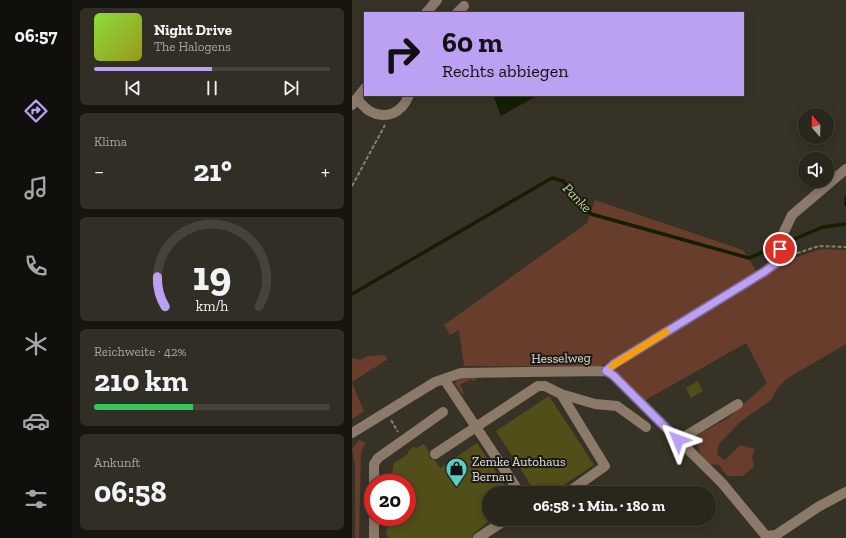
<!DOCTYPE html>
<html lang="de">
<head>
<meta charset="utf-8">
<style>
	:root { --surface:#29261c; --page:#312e25; --text:#f1f3f6; --muted:#a5a5a3; --line:#45433b; --accent:#bca0f2 }
	body { margin:0; font-family:"Zilla Slab",serif; background:var(--page); color:var(--text); height:100vh; display:flex; flex-direction:column; font-size:15px; white-space:nowrap }
	* { box-sizing:border-box; margin:0 }
	p { font-size:13px; color:var(--muted) }
	.icon { flex:none; width:22px; height:22px; fill:none; stroke:currentColor; stroke-width:2; stroke-linecap:round; stroke-linejoin:round }
	.map { position:relative; flex:1; overflow:hidden }
	.drawer { display:flex; flex-direction:column; gap:8px; padding:8px; background:#17150f; width:280px }
	.drawer>* { flex:none }
	.banner { position:absolute; left:12px; top:12px; width:380px; height:84px; border-radius:0px; box-shadow:0 2px 10px #0003,0 0 0 1px var(--line); background:#bca0f2; color:#111; overflow:hidden }
	.needle { width:26px; rotate:340deg }
	.buttons { position:absolute; left:446px; top:108px; display:grid; gap:8px }
	.buttons a { display:grid; place-items:center; width:36px; height:36px; border-radius:50%; background:var(--surface); box-shadow:0 2px 10px #0003,0 0 0 1px var(--line); font-size:20px }
	.speed { position:absolute; left:12px; top:474px; display:flex; gap:8px; font-size:20px; font-weight:700; text-align:center }
	.speed>* { display:grid; place-content:center; width:52px; height:52px; border-radius:50%; background:var(--surface); box-shadow:0 2px 10px #0003,0 0 0 1px var(--line); line-height:1 }
	.speed .limit { border:6px solid #d22; background:#fff; color:#111 }
	.pin { position:absolute; display:grid; place-items:center; width:34px; height:34px; color:#fff; margin:-17px; border:2px solid #fff; border-radius:50%; box-shadow:0 1px 4px #0007 }
	.me { position:absolute; width:44px; margin:-22px; rotate:314deg; stroke-linejoin:round; filter:drop-shadow(0 0 3px #0008) }
	.turn { display:flex; align-items:center; gap:14px; height:84px; padding:0 12px; font-size:18px }
	.turn .icon { width:52px; height:52px; stroke-width:2.5 }
	.turn b { display:block; font-size:28px; line-height:34px }
	.big { font-size:30px; font-weight:700; line-height:1.1 }
	.drawer .tile { flex:1; display:flex; flex-direction:column; justify-content:center; gap:6px; min-width:0; padding:0 14px; border-radius:6px; background:var(--page) }
	.drawer .dial { align-items:center; gap:0 }
	.dial svg { height:104px; overflow:visible; fill:none; stroke:var(--line); stroke-width:7; stroke-linecap:round; text-anchor:middle }
	.dial text { fill:var(--text); stroke:none }
	.song { display:flex; align-items:center; gap:12px }
	.cover { width:48px; height:48px; border-radius:6px; background:linear-gradient(135deg,hsl(90 70% 55%),hsl(60 70% 35%)) }
	.played { height:4px; border-radius:2px; background:linear-gradient(90deg,var(--accent) 50%,var(--line) 50%) }
	.keys { display:flex; justify-content:space-around; direction:ltr }
	.heat { display:flex; justify-content:space-between; align-items:center; font-size:22px; direction:ltr }
	.charge { height:6px; border-radius:3px; background:linear-gradient(90deg,#34c759 42%,var(--line) 0) }
	.trip { position:absolute; left:130px; top:486px; width:234px; height:40px; border-radius:20px; background:var(--surface); box-shadow:0 2px 10px #0003,0 0 0 1px var(--line); font-weight:700; line-height:40px; text-align:center }
	main { display:flex; flex:1; min-height:0 }
	.tabs { display:flex; flex-direction:column; width:72px; justify-content:space-around; align-items:center; background:#100f0b; color:var(--muted) }
	.tabs .icon { width:28px; height:28px }
	.tabs .active { color:var(--accent) }
	.tabs b { font-size:18px; color:var(--text) }
	.map>svg:first-child { display:block }
	.green { fill:#683d2c }
	.water { fill:#141f00 }
	.lines { fill:none; stroke-linecap:round; stroke-linejoin:round }
	.stream { stroke:#141f00; stroke-width:3.5 }
	.building { fill:#524e19 }
	.path { stroke:#858076; stroke-width:2; stroke-dasharray:4 2; stroke-linecap:butt }
	.minor { stroke:#8b7969; stroke-width:10 }
	.route-casing { stroke:#7a689d; stroke-width:10 }
	.route { stroke:#bca0f2; stroke-width:7 }
	.slow { stroke:#f59e0b; stroke-width:7 }
	.labels { text-anchor:middle; dominant-baseline:central; stroke-width:4; stroke-linejoin:round; paint-order:stroke }
	.street-label { font-size:13px; fill:#e3dfd8; stroke:#1c1a15 }
	.poi-label { font-size:13px; fill:#e3dfd8; stroke:#1c1a15; text-anchor:start }
	.water-label { font-size:14px; font-style:italic; fill:#bddb90; stroke:#1c1a15 }
</style>
</head>
<body>
<main>
<nav class="tabs">
<b>06:57</b>
<svg class="icon active" aria-label="directions" viewBox="0 0 24 24"><path d="M12 3l9 9-9 9-9-9zM9 14v-3h6M13 9l2 2-2 2"/></svg>
<svg class="icon" aria-label="music" viewBox="0 0 24 24"><path d="M9 18V5l10-2v13"/><circle cx="6" cy="18" r="3"/><circle cx="16" cy="16" r="3"/></svg>
<svg class="icon" aria-label="phone" viewBox="0 0 24 24"><path d="M5 4h4l2 5-3 2q2 4 5 5l2-3 5 2v4C11 20 4 13 5 4z"/></svg>
<svg class="icon" aria-label="climate" viewBox="0 0 24 24"><path d="M12 3v18M4 7l16 10M4 17L20 7"/></svg>
<svg class="icon" aria-label="car" viewBox="0 0 24 24"><path d="M5 17H2v-5l4-1 3-4h7l3 4 3 1v5h-3M9 17h6M6 11h13"/><circle cx="7" cy="17" r="2"/><circle cx="17" cy="17" r="2"/></svg>
<svg class="icon" aria-label="filters" viewBox="0 0 24 24"><path d="M4 7h16M4 17h16"/><circle cx="9" cy="7" r="2"/><circle cx="15" cy="17" r="2"/></svg>
</nav>
<section class="drawer">
<div class="tile">
<div class="song"><i class="cover"></i><div><b>Night Drive</b><p>The Halogens</p></div></div>
<div class="played"></div>
<div class="keys"><svg class="icon" aria-label="previous" viewBox="0 0 24 24"><path d="M18 5L8 12l10 7zM5 5v14"/></svg><svg class="icon" aria-label="pause" viewBox="0 0 24 24"><path d="M8 5v14M16 5v14"/></svg><svg class="icon" aria-label="next" viewBox="0 0 24 24"><path d="M6 5l10 7-10 7zM19 5v14"/></svg></div>
</div>
<div class="tile"><p>Klima</p>
<div class="heat"><a>−</a><b class="big">21°</b><a>+</a></div>
</div>
<div class="tile dial"><svg viewBox="0 0 100 80">
<path d="M14 69A42 42 0 1 1 86 69"/>
<path d="M14 69A42 42 0 0 1 8 46" stroke="#bca0f2"/>
<text x="50" y="56" font-size="32" font-weight="700">19</text>
<text x="50" y="72" font-size="11">km/h</text>
</svg></div>
<div class="tile"><p>Reichweite · 42%</p><b class="big">210 km</b><div class="charge"></div></div>
<div class="tile"><p>Ankunft</p><b class="big">06:58</b></div>
</section>
<div class="map">
<svg width="494" height="538" viewBox="0 0 494 538">
	<rect width="100%" height="100%" fill="#373226"/>
	<path class="green" d="M243,200l148,50 14,22 -158,95 -135,-1 -5,-36 -9,5 -6,-10 143,-102z
		M469,249l25,1v94l-60,35 -9,10 -6,11 -31,22 -21,22 -2,11 8,5 15,-15 15,4 -3,8 2,10 -12,9h-15l-8,-11 -11,-1 -7,-8 -7,-19 34,-19 39,-35 -21,-40 -102,58 -27,-27 -1,-5 169,-108z
		M32,355l4,4 -36,23v-24l8,2 8,-4z
		M114,376h14l-7,5 -2,-2 -11,6 4,8 -2,1 -7,-10 2,-4z
		M0,383l12,28 -10,7h-2z
		M7,440l7,3 -5,9 -2,86h-4v-74l-3,-15z"/>
	<path class="water" d="M141,95h45l-37,21z"/>
	<g class="lines">
		<path class="stream" d="M494,197v8
			M0,294l200,-116 11,3 28,33 158,44 74,-31 23,-3"/>
	</g>
	<path class="building" d="M346,381l5,10 -12,7 -5,-10z
		M197,396l45,69 -43,28h-15l-40,-62z
		M125,443l33,50h-21v28l-15,12 -2,5h-83l-3,-5 3,-16h18v-34h-13l-3,-5 3,-15 14,-9 1,-4 4,-3 4,1 7,-4 5,8 1,6 5,2 5,8z"/>
	<g class="lines">
		<path class="path" d="M0,186l33,-61
			M439,255l28,-9 27,1
			M39,420l7,12"/>
		<path class="minor" d="M74,13l11,-13
			M105,13l7,-7
			M4,99c4,3 8,8 12,11 18,11 34,3 41,-15
			M0,105l13,-17
			M254,371l8,-7 150,-92 15,-11 3,-25 10,-21 54,-46
			M92,379l76,114
			M0,433l83,-51 26,-9 145,-2 7,4 109,108 44,53 10,-1 42,-28 28,-15
			M327,440l59,-36
			M83,454l103,-68h7l16,8
			M22,483v-19l4,-6 65,-46
			M215,493l38,-27 -44,-72 34,10 22,2 29,21
			M22,517v21
			M126,538l29,-19"/>
	</g>
	<g class="lines">
		<defs>
			<path id="route" d="M326,440l-65,-65 -7,-4 8,-7 150,-92 15,-11 1,-12"/>
		</defs>
		<use href="#route" class="route-casing"/>
		<use href="#route" class="route"/>
		<path class="slow" d="M260,366l54,-34"/>
	</g>
	<defs>
		<symbol id="shop-pin" viewBox="-11 -11 22 30"><path d="M0 17L-7.5 6A9.5 9.5 0 1 1 7.5 6Z" fill="#55cec5" stroke="#1c1a15"/><path d="M-5-2.5h2.3a2.7 3.5 0 0 1 5.4 0H5L5.5 6h-11ZM-1.5-2.5h3a1.5 2.3 0 0 0-3 0Z" fill="#111"/></symbol>
	</defs>
	<g fill-rule="evenodd">
		<use href="#shop-pin" x="92" y="456" width="25" height="34"/>
	</g>
	<g class="labels">
		<g class="street-label">
			<text transform="translate(209 358) rotate(-1)">Hesselweg</text>
		</g>
		<g class="poi-label">
			<text x="120" y="461">Zemke Autohaus<tspan x="120" dy="15">Bernau</tspan></text>
		</g>
		<g class="water-label">
			<text transform="translate(225 198) rotate(46)">Panke</text>
		</g>
	</g>
</svg>
<div class="buttons">
<a><svg class="needle" viewBox="-14 -14 28 28"><path d="M0-13l5 13h-10z" fill="#e53935"/><path d="M0 13l5-13h-10z" fill="#a5a5a3"/></svg></a>
<a><svg class="icon" aria-label="sound" viewBox="0 0 24 24"><path d="M4 9h4l5-4v14l-5-4H4zM17 9q2 3 0 6"/></svg></a>
</div>
<div class="speed"><div class="limit">20</div></div>
<div class="pin" style="left:428px;top:249px;background:#d93025"><svg class="icon" aria-label="arrive" viewBox="0 0 24 24"><path d="M6 21V4h12l-3 4 3 4H6"/></svg></div>
<svg class="me" style="left:326px;top:440px" viewBox="-20 -20 40 40"><path d="M0-17L14 15 0 8-14 15z" fill="#bca0f2" stroke="#fff" stroke-width="4"/></svg>
<div class="trip">06:58 · 1 Min. · 180 m</div>
<div class="banner">
<div class="turn"><svg class="icon" aria-label="right" viewBox="0 0 24 24"><path d="M7 20v-9h11M14 6l5 5-5 5"/></svg><div><b>60 m</b>Rechts abbiegen</div></div>
</div>
</div>
</main>
</body>
</html>
